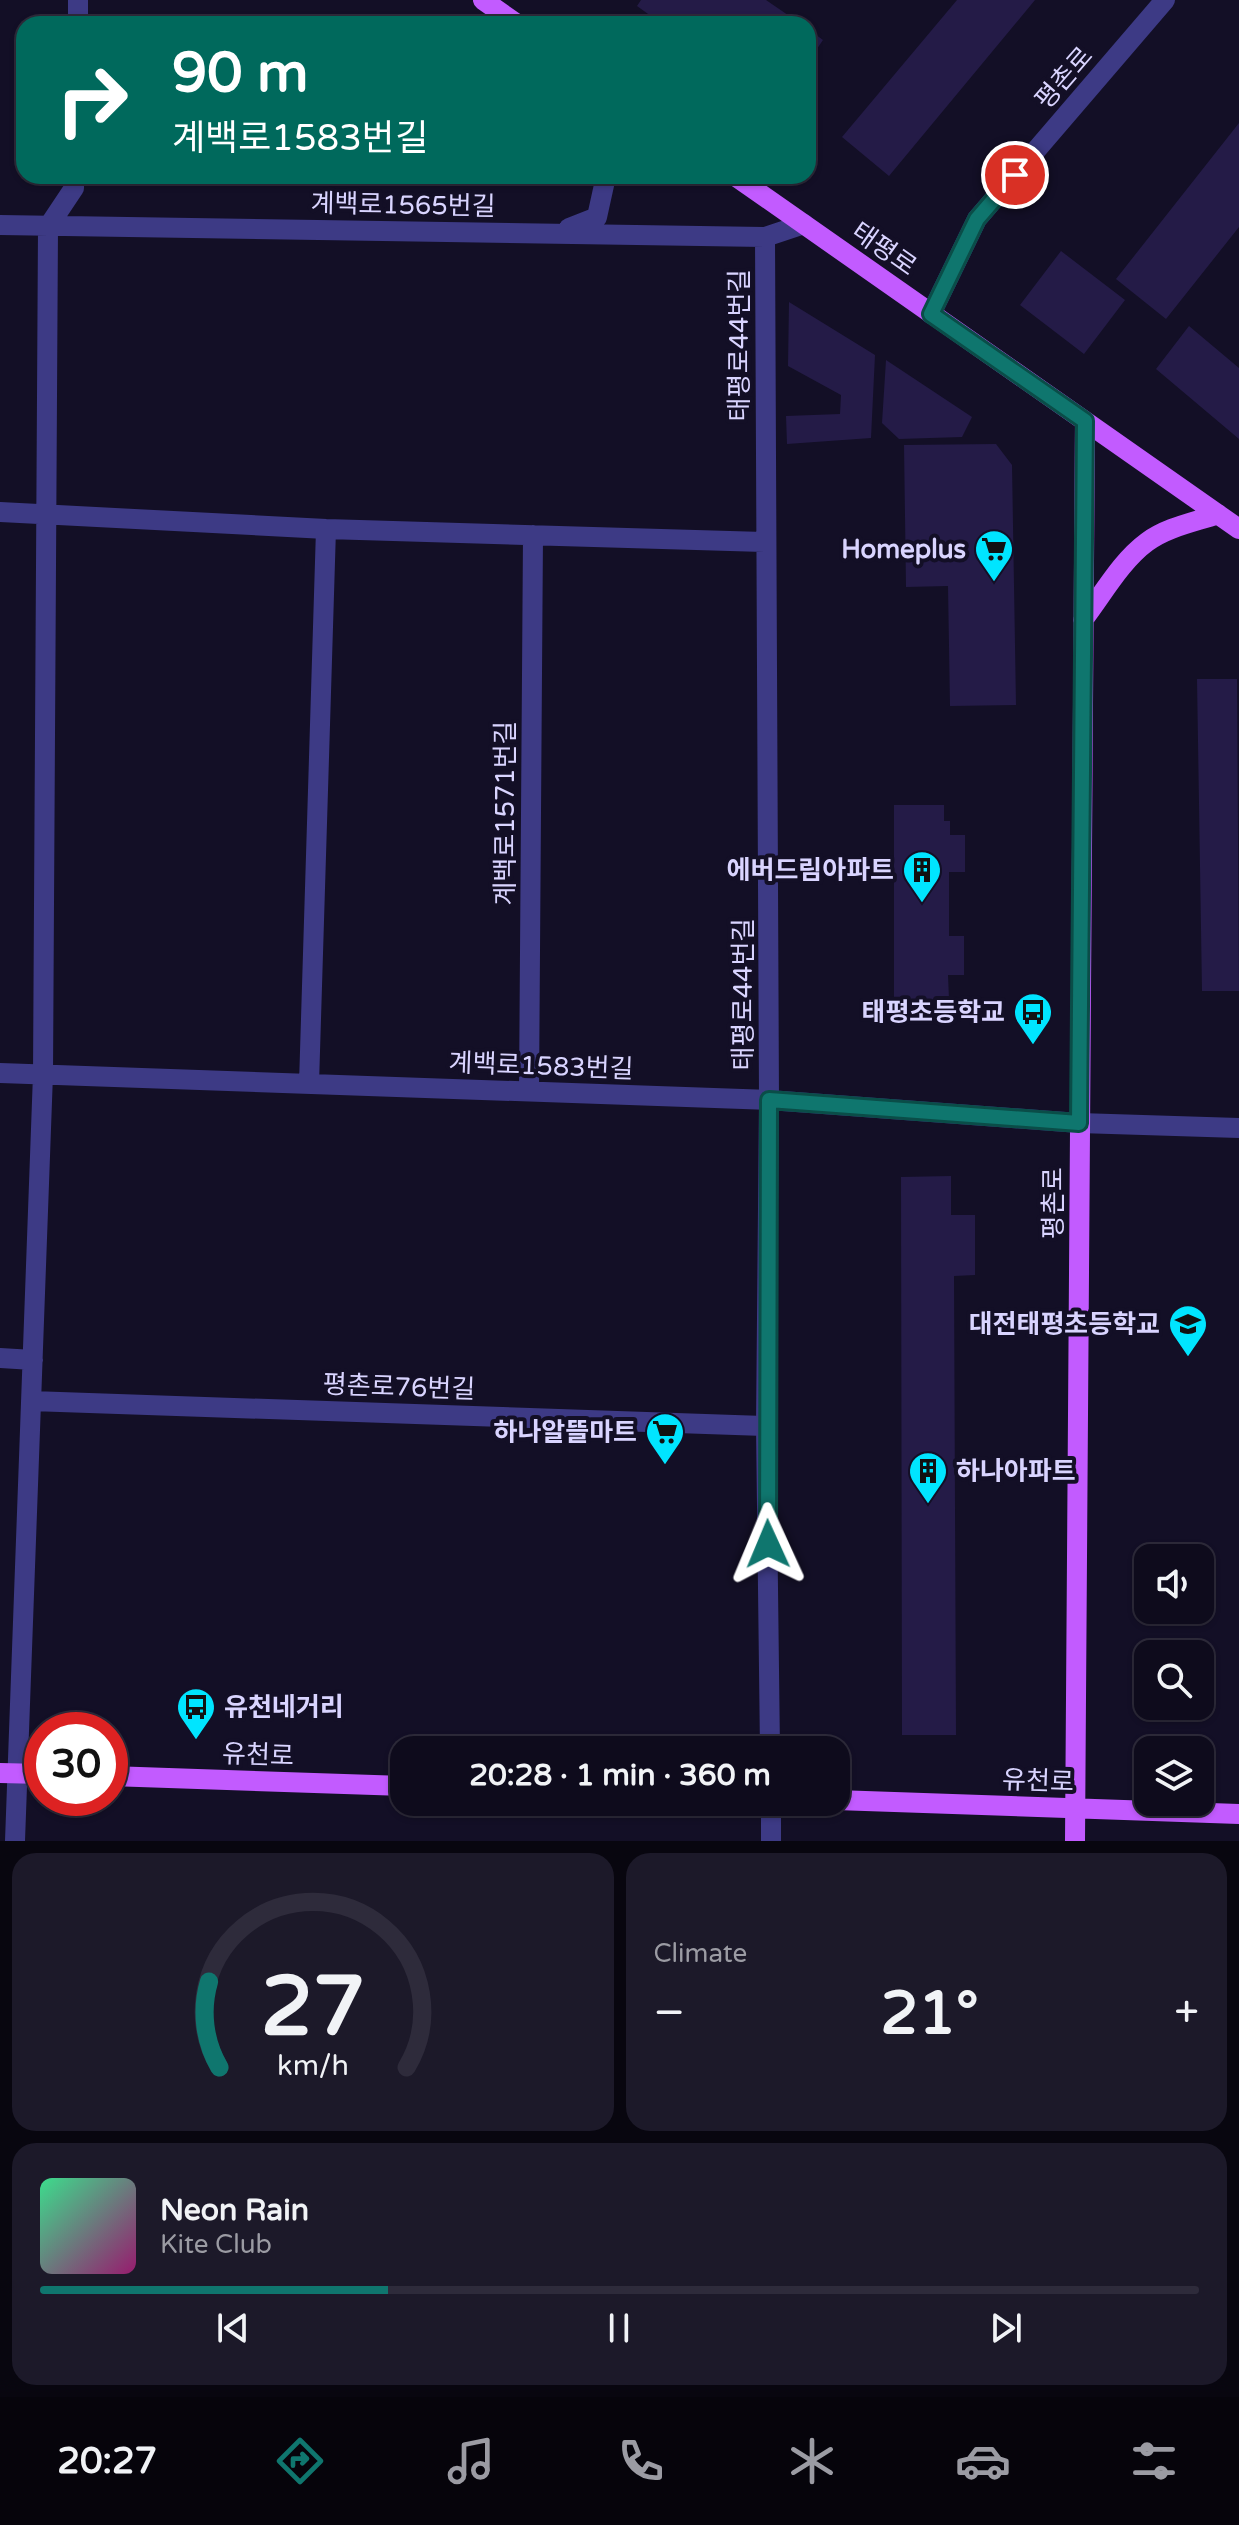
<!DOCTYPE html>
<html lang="en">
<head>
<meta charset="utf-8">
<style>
	:root { --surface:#0e0b1c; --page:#1c1929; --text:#f1f3f6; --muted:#9b9ba3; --line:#2e2b3b; --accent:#0f766e }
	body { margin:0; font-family:"Varela Round","Noto Sans KR",sans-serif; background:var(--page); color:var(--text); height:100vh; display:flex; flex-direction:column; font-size:30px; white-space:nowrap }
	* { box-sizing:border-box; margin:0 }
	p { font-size:26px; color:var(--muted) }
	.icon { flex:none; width:44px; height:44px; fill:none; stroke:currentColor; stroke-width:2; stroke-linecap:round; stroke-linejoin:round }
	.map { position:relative; height:1841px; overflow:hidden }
	.panel { display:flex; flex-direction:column; gap:12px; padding:12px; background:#08060f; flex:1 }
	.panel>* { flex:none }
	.guide { position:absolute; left:16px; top:16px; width:800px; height:168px; border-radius:24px; box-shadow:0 2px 6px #0004,0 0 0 2px var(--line); background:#00695c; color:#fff; overflow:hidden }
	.fabs { position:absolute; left:1134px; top:1544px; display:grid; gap:16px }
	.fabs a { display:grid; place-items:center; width:80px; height:80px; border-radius:16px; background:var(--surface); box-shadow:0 2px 6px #0004,0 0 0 2px var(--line); font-size:40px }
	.speed { position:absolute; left:24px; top:1712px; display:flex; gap:16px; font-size:40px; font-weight:700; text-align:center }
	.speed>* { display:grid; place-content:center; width:104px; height:104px; border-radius:50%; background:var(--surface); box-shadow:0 2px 6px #0004,0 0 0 2px var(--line); line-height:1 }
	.speed .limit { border:12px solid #d22; background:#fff; color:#111 }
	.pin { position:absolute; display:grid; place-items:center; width:68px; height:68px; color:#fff; margin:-34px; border:4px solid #fff; border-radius:50%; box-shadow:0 2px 8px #0007 }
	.me { position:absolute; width:88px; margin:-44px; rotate:359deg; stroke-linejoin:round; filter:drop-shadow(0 0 6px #0008) }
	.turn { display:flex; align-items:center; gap:28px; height:168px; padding:0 24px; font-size:36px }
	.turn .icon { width:104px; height:104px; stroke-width:2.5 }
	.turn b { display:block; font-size:56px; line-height:68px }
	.big { font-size:60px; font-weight:800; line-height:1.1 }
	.panel .widget { flex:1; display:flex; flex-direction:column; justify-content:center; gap:12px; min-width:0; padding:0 28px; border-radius:24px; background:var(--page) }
	.panel .dial { align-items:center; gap:0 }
	.dial svg { height:208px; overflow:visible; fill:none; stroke:var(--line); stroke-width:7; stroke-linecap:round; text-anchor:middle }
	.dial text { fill:var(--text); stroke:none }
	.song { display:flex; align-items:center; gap:24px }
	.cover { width:96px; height:96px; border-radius:12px; background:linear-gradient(135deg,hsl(150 70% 55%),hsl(320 70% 35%)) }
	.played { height:8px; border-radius:4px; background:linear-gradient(90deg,var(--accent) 30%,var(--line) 30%) }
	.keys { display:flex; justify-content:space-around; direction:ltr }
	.heat { display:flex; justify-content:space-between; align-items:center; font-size:44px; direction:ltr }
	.panel .tiles { flex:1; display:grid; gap:12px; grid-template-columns:1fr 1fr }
	.widget:last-child { grid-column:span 2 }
	.trip { position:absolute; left:390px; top:1736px; width:460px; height:80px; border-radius:24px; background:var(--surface); box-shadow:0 2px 6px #0004,0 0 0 2px var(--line); font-weight:800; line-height:80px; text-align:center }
	.tabs { display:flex; height:128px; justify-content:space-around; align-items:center; background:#06040b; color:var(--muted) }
	.tabs .icon { width:56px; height:56px }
	.tabs .current { color:var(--accent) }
	.tabs b { font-size:36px; color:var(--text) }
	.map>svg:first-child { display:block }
	.building { fill:#241b47 }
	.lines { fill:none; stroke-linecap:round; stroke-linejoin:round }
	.minor { stroke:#3d3a85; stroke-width:20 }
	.major { stroke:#c25bff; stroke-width:20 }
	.route-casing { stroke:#0a4d48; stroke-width:20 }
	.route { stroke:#0f766e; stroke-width:14 }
	.labels { text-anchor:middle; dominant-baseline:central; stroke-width:8; stroke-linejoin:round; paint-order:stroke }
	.street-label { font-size:26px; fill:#d9d4ff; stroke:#130f26 }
	.poi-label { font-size:26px; font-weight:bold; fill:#d9d4ff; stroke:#130f26; text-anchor:end }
</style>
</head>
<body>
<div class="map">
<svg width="1239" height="1841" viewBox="0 0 1239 1841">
	<rect width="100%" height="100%" fill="#130f26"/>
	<path class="building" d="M641,0h125l35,24h-139l-25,-18z
		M957,0h78l-146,176 -47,-39z
		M808,29l15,11 -15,22z
		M1239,123v104l-73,92 -50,-40z
		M1061,251l64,49 -41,54 -64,-49z
		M789,302l86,53 -4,83 -84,6 -1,-28 54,-2 1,-19 -53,-29z
		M1189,326l50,42v71l-83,-70z
		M886,360l86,57 -10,20 -63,2 -17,-16z
		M996,444l16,21 4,240 -66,1 -2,-120 -42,1 -2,-142z
		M1197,679h40l2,312h-37z
		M894,805h50v16h6v14h15v37h-16v64h15v39h-16l1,24h-7v16h-48z
		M951,1176v39h24v60l-21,1 2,459h-54l-1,-558z"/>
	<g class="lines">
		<path class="minor" d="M78,24v-24
			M0,225l765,12 39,-13
			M569,228l28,-11 9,-41
			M765,237l4,863 -3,326 4,324
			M931,314l46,-95 188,-219
			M0,512l326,17 439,13
			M0,1073l769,27 310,23 160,5
			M309,1084l17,-555
			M529,1091l4,-556
			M0,1358l33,2
			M31,1401l735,25
			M771,1802v39
			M15,1841l28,-767 5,-847 26,-39v-12"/>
		<path class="major" d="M483,0l34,24
			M735,176l504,353
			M1083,620c20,-26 38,-59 64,-78 20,-15 48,-20 71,-28
			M0,1773l42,1
			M110,1776l294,10
			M836,1800l403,14
			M1075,1841l10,-1420"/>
	</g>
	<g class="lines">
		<defs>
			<path id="route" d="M768,1544l1,-444 310,23 6,-702 -154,-107 46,-95 38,-44"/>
		</defs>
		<use href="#route" class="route-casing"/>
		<use href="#route" class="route"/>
	</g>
	<defs>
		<symbol id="supermarket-pin" viewBox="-11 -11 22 30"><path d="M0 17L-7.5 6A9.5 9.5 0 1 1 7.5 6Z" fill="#00e5ff" stroke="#130f26"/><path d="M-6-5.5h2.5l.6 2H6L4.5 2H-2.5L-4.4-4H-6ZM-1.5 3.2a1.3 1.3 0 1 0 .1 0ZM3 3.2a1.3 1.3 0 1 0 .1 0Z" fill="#111"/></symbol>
		<symbol id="building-pin" viewBox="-11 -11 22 30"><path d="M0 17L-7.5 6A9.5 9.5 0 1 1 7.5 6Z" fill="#00e5ff" stroke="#130f26"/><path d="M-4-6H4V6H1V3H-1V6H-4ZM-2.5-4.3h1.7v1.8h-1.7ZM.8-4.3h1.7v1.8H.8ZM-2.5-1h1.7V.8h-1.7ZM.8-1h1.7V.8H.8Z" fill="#111"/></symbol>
		<symbol id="bus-pin" viewBox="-11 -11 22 30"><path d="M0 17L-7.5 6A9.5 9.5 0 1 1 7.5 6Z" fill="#00e5ff" stroke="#130f26"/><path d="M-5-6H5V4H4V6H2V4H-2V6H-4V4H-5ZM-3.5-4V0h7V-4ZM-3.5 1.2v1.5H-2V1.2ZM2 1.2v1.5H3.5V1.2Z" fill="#111"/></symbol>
		<symbol id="school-pin" viewBox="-11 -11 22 30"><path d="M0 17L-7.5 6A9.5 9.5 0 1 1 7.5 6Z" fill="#00e5ff" stroke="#130f26"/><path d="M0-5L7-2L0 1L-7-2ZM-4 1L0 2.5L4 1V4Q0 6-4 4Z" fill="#111"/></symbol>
	</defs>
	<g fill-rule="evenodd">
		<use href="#supermarket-pin" x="972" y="527" width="44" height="60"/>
		<use href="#building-pin" x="900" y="848" width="44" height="60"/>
		<use href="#bus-pin" x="1011" y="990" width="44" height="60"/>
		<use href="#school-pin" x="1166" y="1302" width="44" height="60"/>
		<use href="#supermarket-pin" x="643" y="1410" width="44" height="60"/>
		<use href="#building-pin" x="906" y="1449" width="44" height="60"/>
		<use href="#bus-pin" x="174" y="1685" width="44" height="60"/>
	</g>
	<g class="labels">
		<g class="street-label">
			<text transform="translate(1064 78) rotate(-49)">평촌로</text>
			<text transform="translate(403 205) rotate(1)">계백로1565번길</text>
			<text transform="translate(884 249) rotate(35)">태평로</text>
			<text transform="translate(739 345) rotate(-90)">태평로44번길</text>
			<text transform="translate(505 813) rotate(-90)">계백로1571번길</text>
			<text transform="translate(743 994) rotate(-90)">태평로44번길</text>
			<text transform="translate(541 1066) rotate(2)">계백로1583번길</text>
			<text transform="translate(1053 1203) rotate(-90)">평촌로</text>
			<text transform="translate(399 1387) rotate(2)">평촌로76번길</text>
			<text transform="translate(258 1755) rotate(2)">유천로</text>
			<text transform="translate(1038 1781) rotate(2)">유천로</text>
		</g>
		<g class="poi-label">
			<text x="966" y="549">Homeplus</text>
			<text x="894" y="870">에버드림아파트</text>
			<text x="1005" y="1012">태평초등학교</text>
			<text x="1160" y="1324">대전태평초등학교</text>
			<text x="637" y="1432">하나알뜰마트</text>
			<text x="956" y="1471" text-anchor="start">하나아파트</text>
			<text x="224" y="1707" text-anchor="start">유천네거리</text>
		</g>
	</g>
</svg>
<div class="fabs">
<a><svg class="icon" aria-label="sound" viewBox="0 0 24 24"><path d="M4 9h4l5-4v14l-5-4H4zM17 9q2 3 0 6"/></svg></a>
<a><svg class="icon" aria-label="search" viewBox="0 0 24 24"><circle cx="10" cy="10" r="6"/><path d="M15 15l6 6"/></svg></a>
<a><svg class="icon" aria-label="layers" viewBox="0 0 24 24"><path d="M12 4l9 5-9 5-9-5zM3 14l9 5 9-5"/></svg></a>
</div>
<div class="speed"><div class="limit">30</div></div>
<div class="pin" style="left:1015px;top:175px;background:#d93025"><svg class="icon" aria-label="arrive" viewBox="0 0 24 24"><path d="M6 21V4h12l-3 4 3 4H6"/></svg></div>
<svg class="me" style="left:768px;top:1544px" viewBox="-20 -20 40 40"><path d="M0-17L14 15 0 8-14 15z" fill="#0f766e" stroke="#fff" stroke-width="4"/></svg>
<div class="trip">20:28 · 1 min · 360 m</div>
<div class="guide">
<div class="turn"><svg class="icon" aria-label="right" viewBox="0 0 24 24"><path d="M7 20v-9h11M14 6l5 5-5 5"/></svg><div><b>90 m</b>계백로1583번길</div></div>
</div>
</div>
<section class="panel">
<div class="tiles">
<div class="widget dial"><svg viewBox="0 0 100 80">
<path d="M14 69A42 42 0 1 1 86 69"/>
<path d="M14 69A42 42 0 0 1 10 36" stroke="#0f766e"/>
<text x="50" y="56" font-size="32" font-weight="700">27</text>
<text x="50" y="72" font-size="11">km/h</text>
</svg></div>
<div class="widget"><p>Climate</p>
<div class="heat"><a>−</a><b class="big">21°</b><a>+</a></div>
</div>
<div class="widget">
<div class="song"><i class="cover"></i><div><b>Neon Rain</b><p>Kite Club</p></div></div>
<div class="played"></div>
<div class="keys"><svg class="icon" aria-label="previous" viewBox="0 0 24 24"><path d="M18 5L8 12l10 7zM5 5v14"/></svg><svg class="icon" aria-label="pause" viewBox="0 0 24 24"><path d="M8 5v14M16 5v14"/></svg><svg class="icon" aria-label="next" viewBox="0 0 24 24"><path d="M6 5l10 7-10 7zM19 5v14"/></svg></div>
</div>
</div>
</section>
<nav class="tabs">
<b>20:27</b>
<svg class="icon current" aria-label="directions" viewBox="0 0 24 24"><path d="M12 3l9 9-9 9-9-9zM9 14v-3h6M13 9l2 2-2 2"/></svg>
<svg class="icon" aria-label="music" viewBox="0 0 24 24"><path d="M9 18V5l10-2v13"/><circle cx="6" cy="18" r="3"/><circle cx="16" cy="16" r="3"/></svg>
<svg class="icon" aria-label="phone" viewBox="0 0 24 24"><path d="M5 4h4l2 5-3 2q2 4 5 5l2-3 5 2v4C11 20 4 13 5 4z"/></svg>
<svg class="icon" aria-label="climate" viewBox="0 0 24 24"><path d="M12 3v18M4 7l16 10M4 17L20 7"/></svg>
<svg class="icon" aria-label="car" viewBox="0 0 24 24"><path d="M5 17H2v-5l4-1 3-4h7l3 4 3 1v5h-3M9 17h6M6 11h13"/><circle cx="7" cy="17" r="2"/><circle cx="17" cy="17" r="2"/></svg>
<svg class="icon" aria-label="filters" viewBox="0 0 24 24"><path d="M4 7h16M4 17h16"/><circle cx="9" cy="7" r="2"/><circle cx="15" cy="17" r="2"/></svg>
</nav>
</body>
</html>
